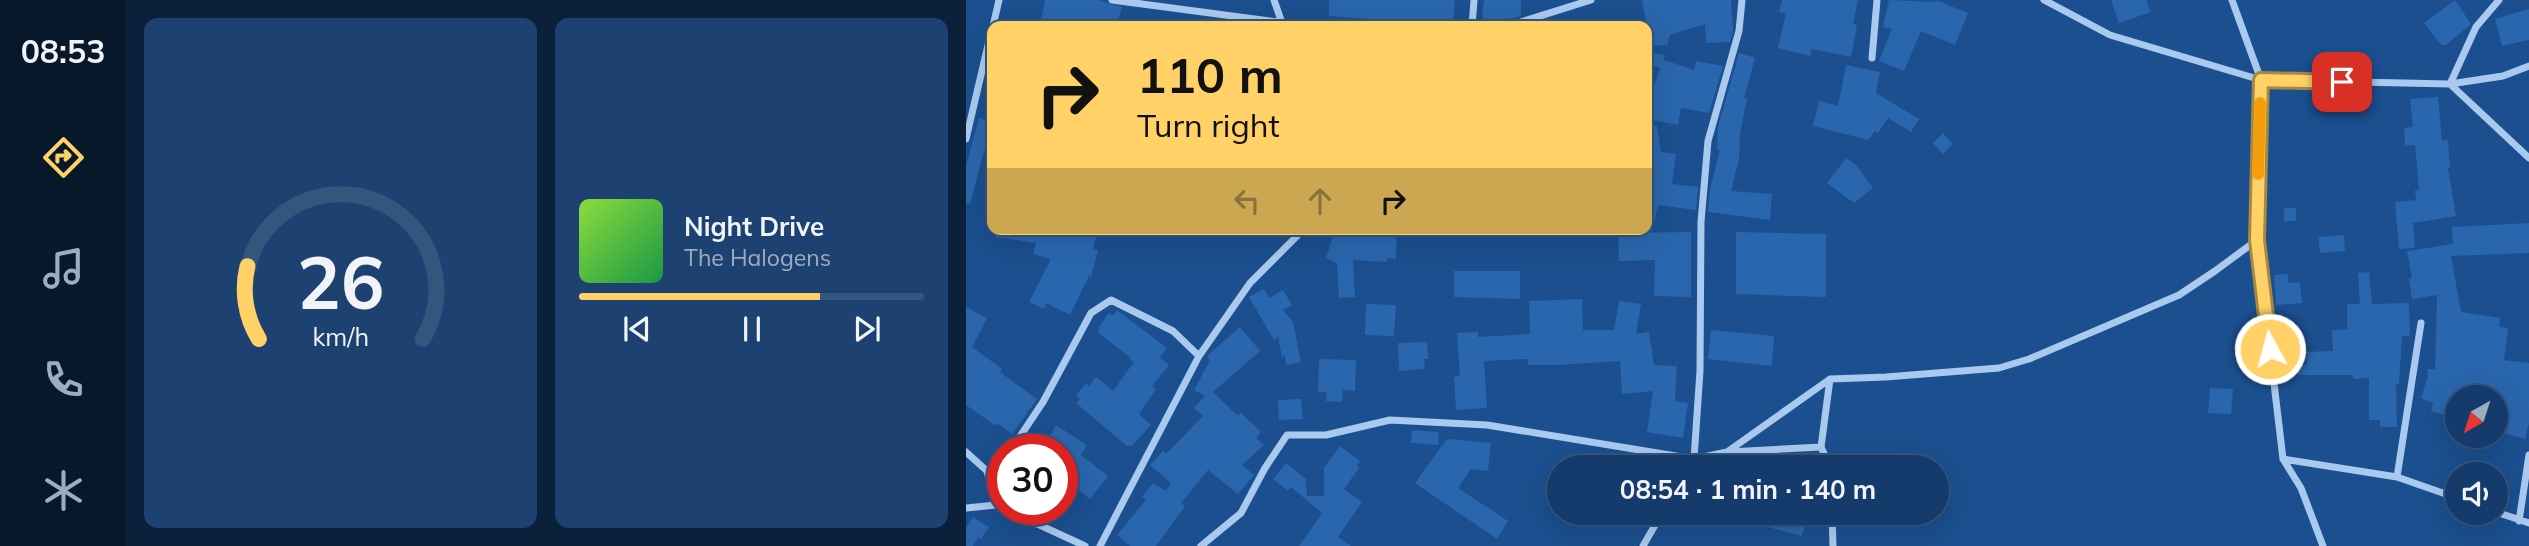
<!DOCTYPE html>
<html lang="en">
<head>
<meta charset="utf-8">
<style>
	:root { --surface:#143b6b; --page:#1d4271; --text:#f1f3f6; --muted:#9dadc1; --line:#33557e; --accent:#ffd166 }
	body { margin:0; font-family:Mulish,sans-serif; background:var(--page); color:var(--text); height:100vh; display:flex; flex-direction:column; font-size:26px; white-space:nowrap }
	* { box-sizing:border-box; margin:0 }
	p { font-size:23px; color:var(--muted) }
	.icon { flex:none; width:38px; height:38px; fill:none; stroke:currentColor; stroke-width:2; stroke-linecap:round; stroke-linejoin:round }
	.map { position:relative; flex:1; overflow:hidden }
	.drawer { display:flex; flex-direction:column; gap:18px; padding:18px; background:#0b203b; width:840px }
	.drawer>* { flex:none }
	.hud { position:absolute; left:21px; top:21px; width:665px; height:214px; border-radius:14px; box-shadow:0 7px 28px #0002,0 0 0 2px var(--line); background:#ffd166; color:#111; overflow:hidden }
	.needle { width:46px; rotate:219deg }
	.controls { position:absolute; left:1479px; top:385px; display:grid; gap:14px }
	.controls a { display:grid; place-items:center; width:63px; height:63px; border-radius:50%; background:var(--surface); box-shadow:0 7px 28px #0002,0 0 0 2px var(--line); font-size:35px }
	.speed { position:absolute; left:21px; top:434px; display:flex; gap:14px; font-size:35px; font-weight:700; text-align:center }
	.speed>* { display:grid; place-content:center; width:91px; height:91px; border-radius:50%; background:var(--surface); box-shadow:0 7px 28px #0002,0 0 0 2px var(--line); line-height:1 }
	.speed .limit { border:10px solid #d22; background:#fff; color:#111 }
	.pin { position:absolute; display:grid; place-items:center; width:60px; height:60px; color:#fff; margin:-30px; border-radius:14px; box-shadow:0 4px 10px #0006 }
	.me { position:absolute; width:77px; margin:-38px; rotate:353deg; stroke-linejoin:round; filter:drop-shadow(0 0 5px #0008) }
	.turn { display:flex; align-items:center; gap:24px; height:147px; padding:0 35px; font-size:32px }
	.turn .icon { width:91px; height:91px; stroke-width:2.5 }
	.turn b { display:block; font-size:49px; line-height:60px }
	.lanes { display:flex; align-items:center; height:66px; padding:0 35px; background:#0003; justify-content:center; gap:35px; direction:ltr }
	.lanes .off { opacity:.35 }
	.drawer .widget { flex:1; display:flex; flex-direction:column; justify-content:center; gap:10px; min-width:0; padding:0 24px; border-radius:14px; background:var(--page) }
	.drawer .dial { align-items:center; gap:0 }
	.dial svg { height:182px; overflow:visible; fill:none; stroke:var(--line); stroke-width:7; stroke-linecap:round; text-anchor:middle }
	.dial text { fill:var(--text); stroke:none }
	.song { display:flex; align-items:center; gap:21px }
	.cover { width:84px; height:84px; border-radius:10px; background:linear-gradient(135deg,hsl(90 70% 55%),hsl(140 70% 35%)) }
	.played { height:7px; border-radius:4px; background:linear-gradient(90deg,var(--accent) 70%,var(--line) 70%) }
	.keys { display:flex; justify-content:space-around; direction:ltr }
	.drawer .tiles { flex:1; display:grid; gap:18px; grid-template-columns:repeat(2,1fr) }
	.trip { position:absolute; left:581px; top:455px; width:402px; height:70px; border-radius:35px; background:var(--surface); box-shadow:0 7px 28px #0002,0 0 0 2px var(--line); font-weight:700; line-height:70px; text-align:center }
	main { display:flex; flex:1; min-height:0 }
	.tab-bar { display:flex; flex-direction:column; width:126px; justify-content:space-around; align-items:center; background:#08182b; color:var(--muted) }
	.tab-bar .icon { width:49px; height:49px }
	.tab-bar .current { color:var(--accent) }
	.tab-bar b { font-size:32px; color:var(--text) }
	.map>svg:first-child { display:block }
	.building { fill:#2a66ad }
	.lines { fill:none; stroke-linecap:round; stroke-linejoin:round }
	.street { stroke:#a9c9ee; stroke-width:7 }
	.route-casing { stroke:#a68842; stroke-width:18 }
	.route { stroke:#ffd166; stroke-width:12 }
	.slow { stroke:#f59e0b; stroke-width:12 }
</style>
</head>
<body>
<main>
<nav class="tab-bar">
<b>08:53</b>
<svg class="icon current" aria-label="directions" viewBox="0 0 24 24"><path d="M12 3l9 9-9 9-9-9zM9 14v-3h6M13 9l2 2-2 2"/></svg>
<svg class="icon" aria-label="music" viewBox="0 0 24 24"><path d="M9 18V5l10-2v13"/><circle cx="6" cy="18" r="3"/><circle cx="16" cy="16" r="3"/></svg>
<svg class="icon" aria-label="phone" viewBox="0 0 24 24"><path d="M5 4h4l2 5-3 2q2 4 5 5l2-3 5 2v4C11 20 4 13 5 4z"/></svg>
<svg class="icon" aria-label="climate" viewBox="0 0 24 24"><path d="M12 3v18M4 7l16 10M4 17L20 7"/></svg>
</nav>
<section class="drawer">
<div class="tiles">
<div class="widget dial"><svg viewBox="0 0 100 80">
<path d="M14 69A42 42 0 1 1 86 69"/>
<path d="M14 69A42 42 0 0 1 9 37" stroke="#ffd166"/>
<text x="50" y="56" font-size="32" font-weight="700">26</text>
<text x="50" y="72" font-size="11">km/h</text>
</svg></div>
<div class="widget">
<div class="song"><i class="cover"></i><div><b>Night Drive</b><p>The Halogens</p></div></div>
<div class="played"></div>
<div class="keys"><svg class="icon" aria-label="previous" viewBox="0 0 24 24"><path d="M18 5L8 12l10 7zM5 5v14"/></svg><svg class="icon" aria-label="pause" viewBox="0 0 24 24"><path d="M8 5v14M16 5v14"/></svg><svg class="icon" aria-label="next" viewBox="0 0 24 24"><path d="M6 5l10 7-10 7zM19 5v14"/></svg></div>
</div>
</div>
</section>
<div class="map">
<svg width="1563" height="546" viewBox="0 0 1563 546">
	<rect width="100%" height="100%" fill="#1b4f8f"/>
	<path class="building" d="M79,0h52l25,7 -6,19h-76z
		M363,0h126l-2,26h-59l-25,-3 1,-4 -41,-3z
		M518,0h37v16l-37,9 -2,-12z
		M676,0h89l2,31 -3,11 -24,1 -1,-19 -35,11 -3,10 -20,1v-20z
		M816,0h76l-5,24 4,1 -6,32 -39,-8 -2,7 -32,-8 8,-35 -7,-1z
		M923,0l46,2 1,-2 32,13 -13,32 -34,-14 -17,40 -25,-10 13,-32 -9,-2z
		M1145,0h35l5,12 -32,11z
		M1489,0l16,24 -25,21h-5l-17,-22z
		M1563,9v31l-27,6 -7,-27z
		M681,52l18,3 -1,5 30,10 2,-9 27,5 -14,47 -28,-5 -3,17 -31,-6v-11l13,-40 -13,-4z
		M773,53l16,5 -11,40h3l-7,35 -1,26 -8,32 41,3 -2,26 -62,-8 2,-23 10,-39h-3l1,-23z
		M880,65l34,7 -4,21 43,26 -8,13 -23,-14 -10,15 -3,-2 -7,9 -55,-14 6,-25 19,5z
		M1472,97l4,43h6l2,28h-2l8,48 -43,7 2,25 -16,1 -4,-47 21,-2 -1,-10h4l-4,-45 -10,1 -1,-18 9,-1 -3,-28z
		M13,118l13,4 -22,82 -4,-1v-37z
		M687,126h4l4,26 15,2 -4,30 26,3 -2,23 -38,-5 -6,26 -5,-1v-55z
		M977,133l10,11 -10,10 -10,-11z
		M880,158l10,7 17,23 -19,15 -27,-20z
		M1318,208h12v13h-12z
		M1563,223v30l-78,3 10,56 39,6 -1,9 9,1 -4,32 25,3v60l-4,16 -29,-8v-34h-39v22l-26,-8 2,-8 -12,-5 7,-22 -1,-7h8l2,-74 -25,4 -3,-20 3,-1 -5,-27 46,-7 -1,-17z
		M29,229h103l-5,20 5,1 -7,27 -2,-1 -19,39 -24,-12 -2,6 -15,-7 22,-43 -18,-5 3,-11 -41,-6z
		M369,229h62l-1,30 -9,-1v4l-34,-2 2,37 -16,1 -2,-35 -11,-5z
		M725,232v65l-37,-1 1,-36 -36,1 -1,-28z
		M770,232l90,2v63l-90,-3z
		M1378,235l1,16 -25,2 -2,-16z
		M488,271h66v28l-66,-2z
		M1403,272l3,32 37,-1 1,33h-8l-3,48h-3l1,43h-17v-7h-11v-42l-16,1v-4h-73l1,-13 26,3 -1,-13 27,-1 -1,-21 15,-1v-25h13l-2,-31z
		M1322,274v9l12,-1 2,21 -26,2 -2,-30z
		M298,289l5,9 14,-8 9,15 -9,5 10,12 8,40 -15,3 -1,-9 -3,1 -4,-20 -4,3 -25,-43z
		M616,299l1,31h31l5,-29 22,3 -5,30 13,-2 5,33 23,1 -2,35 13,2 -5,35 -36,-6 6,-41 -31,3 -2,-33 -63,4h-29v-6l-44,2 3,47 -31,2 -2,-33 6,-1 -3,-43 21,-1v5l52,-3 -1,-33z
		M400,304l30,1 -2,31 -29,-1z
		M0,307l21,11 -15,29 30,22 -2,3 37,27 -25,35 -15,-11 -1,3 -30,-21z
		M151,310l50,38 -7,9 9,8 -17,21 4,3 -17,25 12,11 -19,21h-5l-51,-43 4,-4 -4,-4 10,-12 3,3 7,-9 17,14 21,-29 -5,-4 1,-1 -33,-25 3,-3 -2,-1 11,-15 4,3z
		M274,327l20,24 -47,41 25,24 3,-3 20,19 -5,6 8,7 -22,20 12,10 -16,19 -30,-24 -27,33 4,3 -29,40h-26l-13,-11 29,-35 -4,-3 11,-14 13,8 5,-8 -21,-18 13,-14 3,3 37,-38 -9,-8 11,-12 -11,-6 16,-30 -3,-4z
		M745,330l63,6 -2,30 -64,-7z
		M461,342l1,17h-4l1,10 -26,2 -1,-28z
		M353,359l37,1 -1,31 -12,-1 -1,12 -16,-1 1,-9h-9z
		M1244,388l23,1 -2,25 -23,-1z
		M335,399l2,20 -24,1 -1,-20z
		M90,425l31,20 -6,10 27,21 -18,23 -19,-16 6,-7 -15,-8v-18h-20z
		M446,430l27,2 -1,13 -27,-2z
		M481,439l44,4 -3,28 -17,-2 -13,19 50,33 -11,18 -82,-56z
		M374,446l20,15 -3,5 2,2 -15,21 18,13 -24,35 13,9h-52l23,-33 -31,-26 -3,4 -15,-12 13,-16 20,16 1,17h17v-28z
		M805,513h37l-6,23 -34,-9z
		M7,517l16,10 -8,12 -3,-2 -5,9h-7v-18z"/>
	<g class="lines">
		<path class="street" d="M146,0l195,26
			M308,0l8,23
			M1078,0l66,35 151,45 189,4 53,-8 26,-10
			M1266,0l29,80 -4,160 26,219 18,29 22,58
			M27,26l6,-26
			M506,26l2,-26
			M542,26l83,-26
			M906,58l5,-58
			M1484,84l79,74
			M1484,84l26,-57 23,-27
			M0,139l26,-111
			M855,447l9,-68
			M42,450l11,-12 24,-36 48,-89 20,-13 62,31 26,25
			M0,452l21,19 9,34 7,3
			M763,452l92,-5 9,20
			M1317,459l114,18 60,21
			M723,467l5,-8 6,-88 1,-149 7,-81 31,-110 3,-31
			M21,471l16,-16
			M1431,477l24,-154
			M0,508l30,-3
			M39,509l80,37
			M1530,512l33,11
			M866,513l1,33
			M1553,521l10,-66
			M134,546l99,-190 51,-73 54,-54
			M235,546l40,-33 24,-45 22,-33h39l64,-15 97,5 207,34 33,-7 103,-73 56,-2 113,-9 30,-9 150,-64 36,-24 42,-31
			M677,546l19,-33"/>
	</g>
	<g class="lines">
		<defs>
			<path id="route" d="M1304,349l-13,-109 4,-160 81,2"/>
		</defs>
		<use href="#route" class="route-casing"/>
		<use href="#route" class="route"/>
		<path class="slow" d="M1292,174l2,-71"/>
	</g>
</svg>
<div class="controls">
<a><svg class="needle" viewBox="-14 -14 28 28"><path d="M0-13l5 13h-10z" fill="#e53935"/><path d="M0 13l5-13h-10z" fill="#9dadc1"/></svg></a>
<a><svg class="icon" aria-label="sound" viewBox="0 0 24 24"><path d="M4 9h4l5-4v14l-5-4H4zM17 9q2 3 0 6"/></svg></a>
</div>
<div class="speed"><div class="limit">30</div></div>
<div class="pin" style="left:1376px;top:82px;background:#d93025"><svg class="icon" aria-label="arrive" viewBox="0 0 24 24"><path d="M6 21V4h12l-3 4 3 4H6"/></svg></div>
<svg class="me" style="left:1304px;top:349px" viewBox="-20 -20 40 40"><circle r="17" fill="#ffd166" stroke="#fff" stroke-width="3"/><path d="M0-11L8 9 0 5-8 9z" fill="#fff"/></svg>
<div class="trip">08:54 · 1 min · 140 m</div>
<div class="hud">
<div class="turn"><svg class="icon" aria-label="right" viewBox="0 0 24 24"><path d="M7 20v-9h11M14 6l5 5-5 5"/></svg><div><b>110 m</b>Turn right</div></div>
<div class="lanes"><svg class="icon off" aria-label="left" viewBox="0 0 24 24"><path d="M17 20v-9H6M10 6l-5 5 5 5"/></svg><svg class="icon off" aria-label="ahead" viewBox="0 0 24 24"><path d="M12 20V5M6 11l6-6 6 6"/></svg><svg class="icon" aria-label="right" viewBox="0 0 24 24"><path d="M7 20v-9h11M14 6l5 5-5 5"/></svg></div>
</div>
</div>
</main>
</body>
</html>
